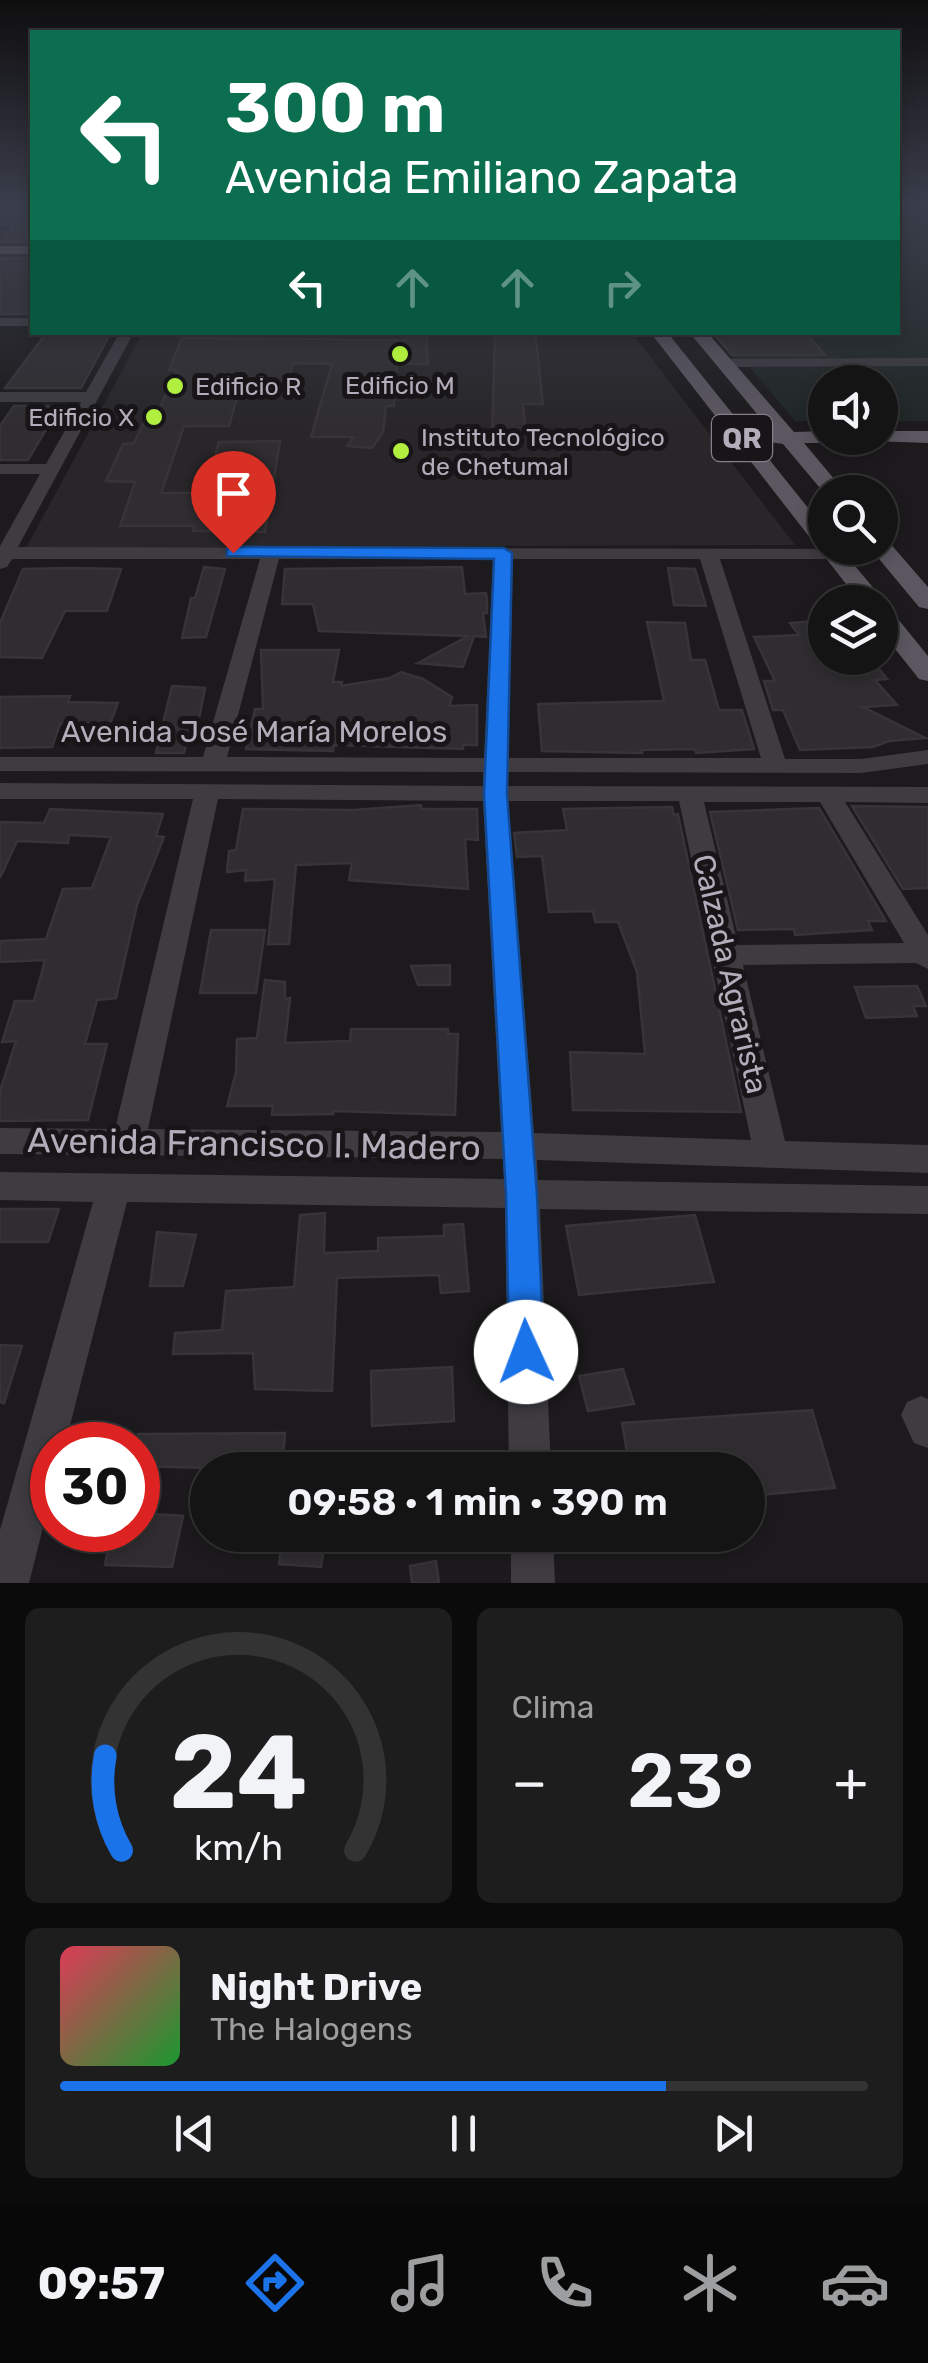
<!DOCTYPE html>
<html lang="es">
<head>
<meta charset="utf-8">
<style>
	:root { --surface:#151415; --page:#1e1d1e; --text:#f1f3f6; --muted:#9d9ea0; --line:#343334; --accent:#1a73e8 }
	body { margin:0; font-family:Rubik,sans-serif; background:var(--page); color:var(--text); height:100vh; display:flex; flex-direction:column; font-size:38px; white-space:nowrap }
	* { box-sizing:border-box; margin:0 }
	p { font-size:32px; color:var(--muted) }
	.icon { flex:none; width:55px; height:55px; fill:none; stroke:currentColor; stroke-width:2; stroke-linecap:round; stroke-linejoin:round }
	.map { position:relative; height:1583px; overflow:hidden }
	.drawer { display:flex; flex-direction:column; gap:25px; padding:25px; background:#0c0b0c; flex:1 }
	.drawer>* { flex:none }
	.hud { position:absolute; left:30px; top:30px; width:870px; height:305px; border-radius:0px; box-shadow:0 5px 15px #0003,0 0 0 2px var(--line); background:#0b6e4f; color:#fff; overflow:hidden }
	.buttons { position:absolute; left:808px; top:365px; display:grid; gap:20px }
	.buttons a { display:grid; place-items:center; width:90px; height:90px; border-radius:50%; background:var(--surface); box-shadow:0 5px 15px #0003,0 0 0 2px var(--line); font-size:50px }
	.speed { position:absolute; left:30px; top:1422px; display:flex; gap:20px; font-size:50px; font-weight:700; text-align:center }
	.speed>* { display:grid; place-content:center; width:130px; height:130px; border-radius:50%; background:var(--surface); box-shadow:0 5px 15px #0003,0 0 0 2px var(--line); line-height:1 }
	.speed .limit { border:15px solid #d22; background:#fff; color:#111 }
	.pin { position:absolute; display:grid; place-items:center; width:85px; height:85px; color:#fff; margin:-102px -42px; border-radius:50% 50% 50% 0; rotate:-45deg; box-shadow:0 0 10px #0007 }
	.pin .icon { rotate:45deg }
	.me { position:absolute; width:110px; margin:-55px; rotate:358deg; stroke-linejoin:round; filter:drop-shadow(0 0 8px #0008) }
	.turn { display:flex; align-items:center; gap:35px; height:210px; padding:0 30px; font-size:45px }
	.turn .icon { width:130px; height:130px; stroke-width:2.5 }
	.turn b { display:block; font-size:70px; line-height:85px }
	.lanes { display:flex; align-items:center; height:95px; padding:0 30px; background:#0003; justify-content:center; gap:50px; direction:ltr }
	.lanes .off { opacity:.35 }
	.big { font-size:75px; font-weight:600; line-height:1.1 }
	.drawer .tile { flex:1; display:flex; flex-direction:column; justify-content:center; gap:15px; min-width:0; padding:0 35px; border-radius:15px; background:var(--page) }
	.drawer .dial { align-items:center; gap:0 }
	.dial svg { height:260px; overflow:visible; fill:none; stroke:var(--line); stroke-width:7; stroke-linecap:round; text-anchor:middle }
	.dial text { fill:var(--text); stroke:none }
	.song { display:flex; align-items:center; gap:30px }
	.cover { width:120px; height:120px; border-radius:15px; background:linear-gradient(135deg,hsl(350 70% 55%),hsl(130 70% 35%)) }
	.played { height:10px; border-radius:5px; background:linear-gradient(90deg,var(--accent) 75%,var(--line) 75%) }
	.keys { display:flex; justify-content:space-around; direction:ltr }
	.heat { display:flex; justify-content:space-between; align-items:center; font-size:55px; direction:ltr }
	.drawer .tiles { flex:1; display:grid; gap:25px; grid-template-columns:1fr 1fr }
	.tile:last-child { grid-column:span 2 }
	.trip { position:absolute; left:190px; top:1452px; width:575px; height:100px; border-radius:50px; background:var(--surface); box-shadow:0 5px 15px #0003,0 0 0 2px var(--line); font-weight:600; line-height:100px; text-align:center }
	.tabs { display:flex; height:160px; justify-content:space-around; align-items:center; background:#080808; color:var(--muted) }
	.tabs .icon { width:70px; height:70px }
	.tabs .on { color:var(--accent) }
	.tabs b { font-size:45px; color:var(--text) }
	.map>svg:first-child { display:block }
	.built { fill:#282629 }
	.green { fill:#202726 }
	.building { fill:#2f2d30; stroke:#373438; stroke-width:2.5 }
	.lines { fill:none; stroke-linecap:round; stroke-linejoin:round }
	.minor { fill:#3e3b41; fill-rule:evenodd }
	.major { fill:#5b5760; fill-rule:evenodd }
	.route { fill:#1a73e8; stroke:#114b97; stroke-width:2.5 }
	.poi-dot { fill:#b0ef3f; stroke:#171517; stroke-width:4 }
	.labels { text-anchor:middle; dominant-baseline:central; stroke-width:10; stroke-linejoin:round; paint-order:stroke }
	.far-poi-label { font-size:25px; fill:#b3adbb; stroke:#171517; text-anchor:start }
	.shield { fill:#171517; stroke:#847f8a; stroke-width:2.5 }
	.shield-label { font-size:28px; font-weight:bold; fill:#b3adbb }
	.street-label { font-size:30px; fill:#b3adbb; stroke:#171517 }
	.near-street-label { font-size:35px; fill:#b3adbb; stroke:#171517 }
</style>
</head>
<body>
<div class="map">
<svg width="928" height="1583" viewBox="0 0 928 1583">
	<rect width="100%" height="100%" fill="#1c1a1c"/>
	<path class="built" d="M143,332l489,1 163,212 -769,3z"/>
	<path class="green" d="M898,204h30v217h-48v-39h-55v39h-30l-52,-62h-10l-21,-26 186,-1z"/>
	<path class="building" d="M0,204h32v32l-9,6h-23l14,-17h-14z
		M0,258h32v56h-32z
		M47,332h64l-30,56h-76z
		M407,332h19l2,32h-31l-3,42h-8l-3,26 -11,16 -25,-2 7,-9h-43l21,-73 -39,-1 -9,31h-46l-9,32h-45l-23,67h43l15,-51 61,-1 -15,91 -72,-1 1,-5h-74l15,-44 -29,-1 17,-37 11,-1 16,-34h9l18,-39h-8l13,-32 223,2z
		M495,332h40l8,72h-20l3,31 -34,1z
		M712,332h93l20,23h-93z
		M14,406h46l-32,54h-28v-34z
		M204,567l21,2 -19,68 -24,1 9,-40h4z
		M462,567l3,27 21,-1 1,6v14h-4l3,24 -12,-1 -11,31 -45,-4 50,-27 -149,-5 -6,-27h-31l3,-35z
		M668,568l27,1 11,37 -32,-1z
		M23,569l47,-1 51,1 -14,42h-42l-23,47 -42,-1v-34z
		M825,620v45l48,-4 14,18 -12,1 22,25 -34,2 62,31 -36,3 -16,6 -73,3 -17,-40h-10l-9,-29h11l-21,-44 45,-2 -9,-12z
		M647,622l38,1 6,37h14l14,50h23l12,39 -58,4 -1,-4 -54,1 1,3 -100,-2 -4,-47 126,-3z
		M261,650h78l-6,32h9l-1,4 49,-8 11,-6 22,7 29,18 -3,9 28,-1v40h-14v4l-129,-4 -1,6 -87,-2 9,-40h8z
		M172,686l33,2 -11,57h-8l-2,8h-28z
		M70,696l-2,6 50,1 -8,21h-50l-8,23 -52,1v-51z
		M421,805v4h56l1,31 -13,-1 3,50 -119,-9 3,-17 -56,2 -7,79h-21l7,-65 -30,2 1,-11 -19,2 2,-21 7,-1 7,-41 110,1z
		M852,806l76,1v81l-25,1z
		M672,807l2,8 4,-1 63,298 -168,-2 -3,-58 75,2 -8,-82 -19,-50h-23l-2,-11 -44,1 -7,-56 -25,1 -3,-24 53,-3 -4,-21z
		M819,808l67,113h-18l4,9 -77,5 -1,-6 -56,1 -28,-118z
		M50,809l113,5 -7,22 8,1 -27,68 -21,93 -19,2 -12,44h22l-19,76 -88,1v-30l16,-50 -14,1 13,-41h19l11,-41 -45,2v-21l46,-2 17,-50 29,-1 19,-51 -42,-2 -1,8 -51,-2 -17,37v-56l44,1z
		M211,930h54l-9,63h-56z
		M450,965v20h-32l-7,-19z
		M265,980l20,2v17l5,-1 -5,45 65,-2 1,-12h97v5h10l-3,81 -122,-4v3l-61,1 1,-9h-46l9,-34 1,-33 20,-1z
		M917,986l9,20h-13l4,10 -51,2 -11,-31z
		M0,1209h59l-11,33h-48z
		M325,1213l-1,40 54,-2v-13l66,-2v-11l19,-1 6,67 -28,2 -2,-18 -102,3 -5,113 -77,-2 -2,-36 -80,1 2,-21 47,-3 4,-39 68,-4 6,-72z
		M695,1215l19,67 -135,13 -13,-69z
		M157,1232l39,3 -13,51h-33z
		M0,1345l22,1 -18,57 -4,-1z
		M452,1367l2,54 -82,5 -1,-55z
		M623,1369l11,35 -46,7 -9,-35z
		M812,1410l23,78 -87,8v-26h-118l-8,-47z
		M285,1433l-3,37 -144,-4v-32z
		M138,1513l45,3 -11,51 -67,-2 7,-35h26z
		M283,1535h43l-5,32 -42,-3z
		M436,1561l3,22h-27l-2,-17z"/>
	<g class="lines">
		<path class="minor" d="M28,240h4v7l-6,-3z
			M0,318h32v8h-32z
			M120,332h14l-116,215 822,2 3,4 -10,6h-113l65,200h76l67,-9v14l-67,9 -353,-1v14l420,1v16l-83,-1 83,133v34l-12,-6 -173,2 42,176 143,4v28l-391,-13 1,20 390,6v28l-388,-5 11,261h-42l-4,-262 -378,-6 -62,243h-13v47l-23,91h-29v-53l93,-328 -93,-2v-28l504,7 -1,-20 -503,-5v-26l115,1 78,-330h-193v-16l483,3v-14l-483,-1v-14h203l57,-198h-248l-5,8 -7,2v-23l40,-72h-40v-10h46l35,-62h-81v-10h86zM279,559h214l-9,199 -257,-1zM513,559h187l61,199h-253zM218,799l265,2 18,331 -353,-3zM508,801h171l72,339 -217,-7zM704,802h116l84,141 -166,2z
			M928,358v8l-204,1 -7,-4 7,-4z
			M921,1396l7,3v49l-14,-5 -13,-28 6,-13z
			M511,1535h42l2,48h-44z"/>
		<path class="major" d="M0,246h32v8h-32z
			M650,332h17l158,197v19h15l41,49 3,5 -2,4 7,2 39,48v25l-9,-2 -39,-49v-28h-20z
			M689,332h18l87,100 31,-1v7h10l-10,5h-21l41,49 -20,2 -42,-50 -14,-2 -3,-4 7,-5z
			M880,431h48v12l-55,-2 -3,-3h10z
			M880,539l8,2 40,46v22l-9,-2 -49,-59h10z"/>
	</g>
	<linearGradient id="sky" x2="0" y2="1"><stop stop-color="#0f0e0f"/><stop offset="0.48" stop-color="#3a3e4b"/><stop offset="1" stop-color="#3a3e4b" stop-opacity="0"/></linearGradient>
	<rect width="928" height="426" fill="url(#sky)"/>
	<path class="route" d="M233,547l271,1 8,5 -5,241 30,401 7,157 -5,12 -13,4 -12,-4 -5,-12 -3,-157 -22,-401 10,-235 -267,-3v-7z"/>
	<g class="poi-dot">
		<circle cx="400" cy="354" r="10"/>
		<circle cx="175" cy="386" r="10"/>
		<circle cx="154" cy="417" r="10"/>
		<circle cx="401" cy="451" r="10"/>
	</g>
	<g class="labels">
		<g class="far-poi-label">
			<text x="400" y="385" text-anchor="middle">Edificio M</text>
			<text x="195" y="386">Edificio R</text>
			<text x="134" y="417" text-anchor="end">Edificio X</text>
			<text x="421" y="437">Instituto Tecnológico<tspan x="421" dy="29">de Chetumal</tspan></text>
		</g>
		<rect class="shield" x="712" y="415" width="60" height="46" rx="8"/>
		<g class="shield-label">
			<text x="742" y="438">QR</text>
		</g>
		<g class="street-label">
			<text x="254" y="732">Avenida José María Morelos</text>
			<text transform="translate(730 974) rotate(77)">Calzada Agrarista</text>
		</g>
		<g class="near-street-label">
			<text transform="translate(254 1144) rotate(1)">Avenida Francisco I. Madero</text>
		</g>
	</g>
</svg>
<div class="buttons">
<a><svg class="icon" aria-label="sound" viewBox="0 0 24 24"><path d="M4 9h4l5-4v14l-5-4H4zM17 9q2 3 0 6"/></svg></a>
<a><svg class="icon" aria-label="search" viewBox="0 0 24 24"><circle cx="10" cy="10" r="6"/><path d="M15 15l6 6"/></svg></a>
<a><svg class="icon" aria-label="layers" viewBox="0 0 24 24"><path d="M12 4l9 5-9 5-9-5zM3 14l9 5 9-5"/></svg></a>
</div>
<div class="speed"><div class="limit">30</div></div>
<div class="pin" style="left:233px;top:553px;background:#d93025"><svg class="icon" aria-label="arrive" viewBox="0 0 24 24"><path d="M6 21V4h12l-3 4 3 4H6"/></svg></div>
<svg class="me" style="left:526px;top:1352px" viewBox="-20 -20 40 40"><circle r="19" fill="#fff"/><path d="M0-13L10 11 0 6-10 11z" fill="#1a73e8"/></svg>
<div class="trip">09:58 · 1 min · 390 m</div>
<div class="hud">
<div class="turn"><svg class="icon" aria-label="left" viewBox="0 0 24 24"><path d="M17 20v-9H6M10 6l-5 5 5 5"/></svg><div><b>300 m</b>Avenida Emiliano Zapata</div></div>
<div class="lanes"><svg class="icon" aria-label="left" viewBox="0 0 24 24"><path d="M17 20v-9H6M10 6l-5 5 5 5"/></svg><svg class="icon off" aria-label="ahead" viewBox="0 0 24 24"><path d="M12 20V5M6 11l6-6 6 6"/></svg><svg class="icon off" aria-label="ahead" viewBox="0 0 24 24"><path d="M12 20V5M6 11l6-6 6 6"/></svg><svg class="icon off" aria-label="right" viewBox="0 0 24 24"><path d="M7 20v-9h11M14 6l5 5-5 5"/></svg></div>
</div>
</div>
<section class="drawer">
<div class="tiles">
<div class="tile dial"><svg viewBox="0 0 100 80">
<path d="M14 69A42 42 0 1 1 86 69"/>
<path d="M14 69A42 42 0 0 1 9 40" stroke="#1a73e8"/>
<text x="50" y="56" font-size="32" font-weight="700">24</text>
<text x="50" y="72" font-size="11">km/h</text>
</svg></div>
<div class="tile"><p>Clima</p>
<div class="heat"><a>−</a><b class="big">23°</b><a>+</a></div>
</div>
<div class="tile">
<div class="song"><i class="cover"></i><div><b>Night Drive</b><p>The Halogens</p></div></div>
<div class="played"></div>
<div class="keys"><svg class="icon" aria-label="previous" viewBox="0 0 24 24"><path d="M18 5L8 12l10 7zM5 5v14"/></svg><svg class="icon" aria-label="pause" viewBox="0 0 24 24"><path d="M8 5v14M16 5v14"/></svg><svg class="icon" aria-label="next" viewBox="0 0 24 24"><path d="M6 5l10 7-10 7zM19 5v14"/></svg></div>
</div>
</div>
</section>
<nav class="tabs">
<b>09:57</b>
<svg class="icon on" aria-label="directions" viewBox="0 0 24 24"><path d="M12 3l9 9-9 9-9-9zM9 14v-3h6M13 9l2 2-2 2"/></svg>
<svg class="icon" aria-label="music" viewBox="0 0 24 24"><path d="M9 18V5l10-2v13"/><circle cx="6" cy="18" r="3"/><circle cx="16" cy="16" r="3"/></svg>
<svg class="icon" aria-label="phone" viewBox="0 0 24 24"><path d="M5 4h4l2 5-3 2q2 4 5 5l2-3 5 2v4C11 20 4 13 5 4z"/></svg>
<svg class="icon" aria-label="climate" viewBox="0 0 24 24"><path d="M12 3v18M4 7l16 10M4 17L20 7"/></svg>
<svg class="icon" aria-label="car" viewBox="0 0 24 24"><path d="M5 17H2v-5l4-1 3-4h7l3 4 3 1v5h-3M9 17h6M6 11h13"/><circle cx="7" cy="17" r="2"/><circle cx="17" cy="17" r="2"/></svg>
</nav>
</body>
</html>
